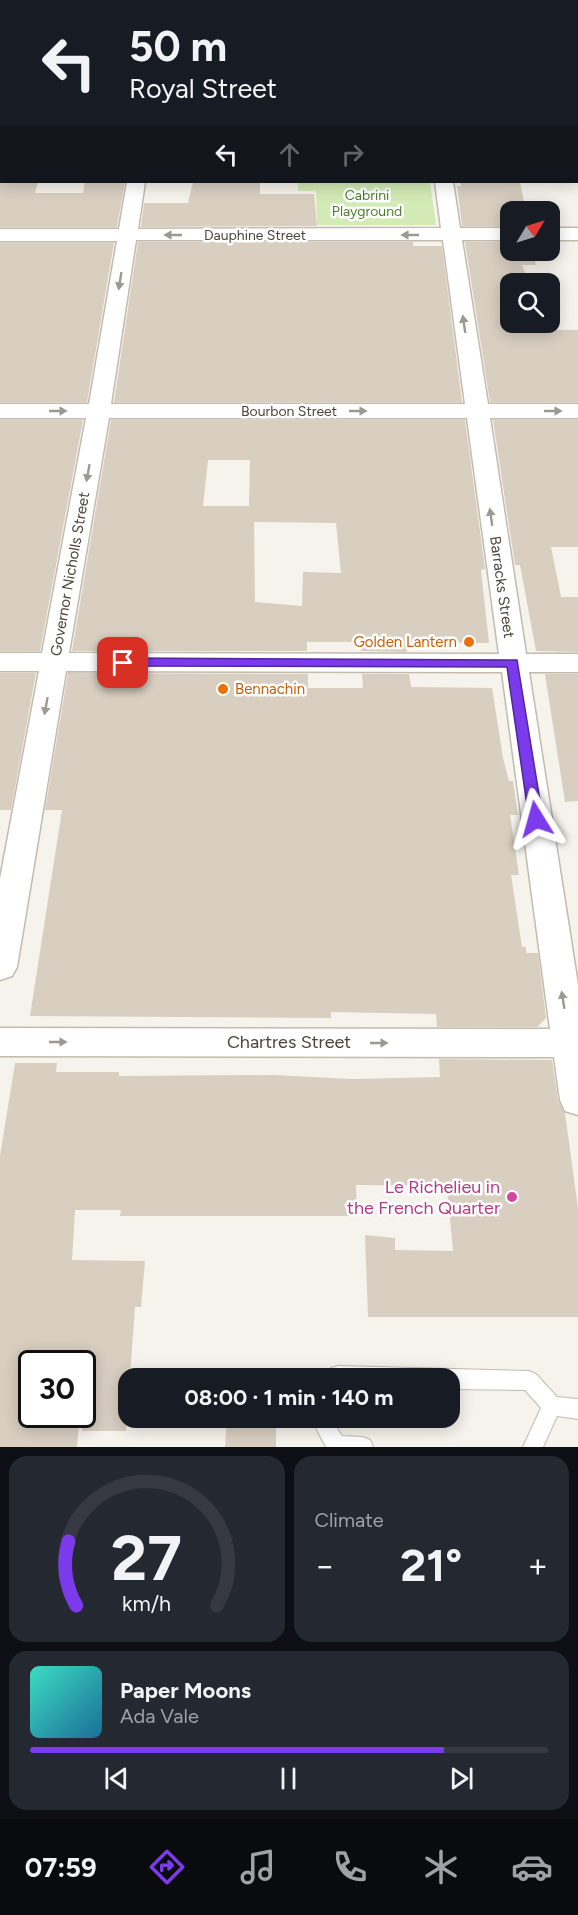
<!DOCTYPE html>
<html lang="en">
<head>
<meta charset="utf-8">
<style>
	:root { --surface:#171b24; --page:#242831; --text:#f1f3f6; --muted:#9ea1a6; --line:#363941; --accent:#7c3aed }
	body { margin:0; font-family:Figtree,sans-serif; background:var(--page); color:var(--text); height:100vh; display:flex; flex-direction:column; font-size:22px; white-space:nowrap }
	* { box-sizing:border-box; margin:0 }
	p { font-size:20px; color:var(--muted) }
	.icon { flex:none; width:33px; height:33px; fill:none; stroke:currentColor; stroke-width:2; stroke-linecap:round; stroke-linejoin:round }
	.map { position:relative; height:1447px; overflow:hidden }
	.side { display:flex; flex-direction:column; gap:9px; padding:9px; background:#0d0f14; flex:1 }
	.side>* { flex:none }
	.guide { position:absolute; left:0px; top:0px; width:579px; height:183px; box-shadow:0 3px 15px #0003; background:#171b24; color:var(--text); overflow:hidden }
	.needle { width:39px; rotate:52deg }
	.buttons { position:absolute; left:500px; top:201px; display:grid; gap:12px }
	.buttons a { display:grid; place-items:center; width:60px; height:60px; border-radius:12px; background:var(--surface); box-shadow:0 3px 15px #0003; font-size:30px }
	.speed { position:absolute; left:18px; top:1350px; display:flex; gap:12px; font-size:30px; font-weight:700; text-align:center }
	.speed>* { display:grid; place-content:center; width:78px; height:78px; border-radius:50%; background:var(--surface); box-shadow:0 3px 15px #0003; line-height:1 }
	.speed .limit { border:3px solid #111; border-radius:9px; background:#fff; color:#111 }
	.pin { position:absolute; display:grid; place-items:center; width:51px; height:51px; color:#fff; margin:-26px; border-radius:12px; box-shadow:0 3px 9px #0006 }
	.me { position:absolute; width:66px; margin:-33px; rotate:352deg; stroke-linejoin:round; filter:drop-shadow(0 0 4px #0008) }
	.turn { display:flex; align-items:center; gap:21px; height:126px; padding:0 30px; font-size:27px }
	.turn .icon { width:78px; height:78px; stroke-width:2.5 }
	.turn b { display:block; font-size:42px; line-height:51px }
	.lanes { display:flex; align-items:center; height:57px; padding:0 30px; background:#0003; justify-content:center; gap:30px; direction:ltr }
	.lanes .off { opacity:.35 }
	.big { font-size:45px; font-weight:700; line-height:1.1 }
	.side .tile { flex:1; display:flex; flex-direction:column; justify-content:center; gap:9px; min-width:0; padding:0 21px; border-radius:18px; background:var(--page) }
	.side .dial { align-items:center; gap:0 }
	.dial svg { height:156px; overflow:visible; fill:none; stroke:var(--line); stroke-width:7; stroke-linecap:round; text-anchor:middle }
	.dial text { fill:var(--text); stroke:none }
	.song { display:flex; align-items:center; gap:18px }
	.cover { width:72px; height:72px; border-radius:9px; background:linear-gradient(135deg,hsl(170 70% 55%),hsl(200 70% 35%)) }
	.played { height:6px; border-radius:3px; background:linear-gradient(90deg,var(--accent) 80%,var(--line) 80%) }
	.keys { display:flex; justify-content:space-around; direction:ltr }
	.heat { display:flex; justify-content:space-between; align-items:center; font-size:33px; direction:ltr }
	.side .tiles { flex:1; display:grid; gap:9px; grid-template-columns:1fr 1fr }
	.tile:last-child { grid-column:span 2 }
	.trip { position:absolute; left:118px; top:1368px; width:342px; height:60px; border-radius:18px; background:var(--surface); box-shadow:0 3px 15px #0003; font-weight:700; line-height:60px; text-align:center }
	.dock { display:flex; height:96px; justify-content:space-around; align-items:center; background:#090b0e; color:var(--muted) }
	.dock .icon { width:42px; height:42px }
	.dock .on { color:var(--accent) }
	.dock b { font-size:27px; color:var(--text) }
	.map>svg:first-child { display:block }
	.green { fill:#d2eab5 }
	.building { fill:#d8cfc1; fill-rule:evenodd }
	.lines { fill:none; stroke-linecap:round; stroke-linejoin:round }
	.service-casing { stroke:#c2bbae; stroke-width:2 }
	.minor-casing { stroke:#c2bbae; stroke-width:3 }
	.secondary-casing { stroke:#d6c79b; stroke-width:2 }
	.service { fill:#fff; fill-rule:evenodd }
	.minor { fill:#fff; fill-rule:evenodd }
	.secondary { fill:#fff3cd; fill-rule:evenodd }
	.oneway { fill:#9c9892 }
	.route { fill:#7c3aed; stroke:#51269a; stroke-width:1.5 }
	.food-dot { fill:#e8710a; stroke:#fff; stroke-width:2 }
	.hotel-dot { fill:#d1479c; stroke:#fff; stroke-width:2 }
	.labels { text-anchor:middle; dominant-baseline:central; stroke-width:5; stroke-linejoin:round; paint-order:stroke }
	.far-park-label { font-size:14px; fill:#4a7f2a; stroke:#fff }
	.far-street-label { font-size:14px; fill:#4b4439; stroke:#fff }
	.street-label { font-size:15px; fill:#4b4439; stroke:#fff }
	.food-label { font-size:15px; fill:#c56008; stroke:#fff; text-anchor:end }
	.near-street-label { font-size:18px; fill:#4b4439; stroke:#fff }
	.near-hotel-label { font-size:18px; fill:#b23c85; stroke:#fff; text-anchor:end }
</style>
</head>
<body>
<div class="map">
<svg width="578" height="1447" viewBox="0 0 578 1447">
	<rect width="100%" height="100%" fill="#f6f3ec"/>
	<path class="green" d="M298,182h132l6,43h-119l-1,-34h-18z"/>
	<path class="building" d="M0,182h38l-3,11h48l2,-11h40l-8,45h-117z
		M193,182h67v12h54l3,32 -176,1 3,-24h44z
		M460,182h60l6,30h-16v14h-48l-5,-40h4z
		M138,242h275v4h29l20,156h-348z
		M465,242h45v8h23l3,15h-14l8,19h-20v38l37,1 1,7h30v72h-88z
		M0,243h114l-27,159h-87z
		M0,420h83l-43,231h-40z
		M111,420h354l20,149 -4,1 8,73 -83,-1 1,10 -46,-1 -1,-9h-53v9h-235zM208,460h42l-1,46h-46zM254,522l82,1 5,50 -38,-1 -1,34 -47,-4z
		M493,420h85v127h-27l10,50h17v55l-42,-1 -16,-86h-5z
		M0,673h36l-25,137h-11z
		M68,673l240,1v14h55l-1,-14h47l2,13 81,1 11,70 6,23h4l5,34h-8l9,60h-8l11,72h4v6h12l8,65 -9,9h-100l-1,-13 -105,-2v6l-301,-2 32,-206h-17z
		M545,674h33v127l-13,1z
		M439,1059l113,1 6,40 7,13 13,95v109h-210l-3,-82 30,3v12l58,1 -6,-65 -91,-1 1,31h-237l1,-6h-46l-3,50 73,1 -4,46h-6l-9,124h-44v-67h-50v50h48l-3,33h-77v-291l15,-93h42l-1,9h63v4l155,-1 78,4 88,-2z
		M227,1418h49v29h-51z"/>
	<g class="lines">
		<defs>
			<path id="service" d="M338,1366l191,5 7,3 21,23 21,2v20l-21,-3 -14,31h-20l18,-39 -16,-18 -75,-1v-11h-123l4,-10z
				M315,1418h20l1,9 6,9 21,1 7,3 3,7h-47l-9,-17z"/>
			<path id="minor" d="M0,99h2v10h-2z
				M127,182h18l-7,47 303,-1 -6,-46h18l7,46h50v12h-48l26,164h90v14h-88l36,236h52v18h-49l49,313v130l-13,-4 -5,-11 -6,-43 -554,-1v-28l550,1 -48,-357 -436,-1 -49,296 -5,9 -12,4v-101l39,-208h-39v-18h42l44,-235h-86v-14h89l28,-163h-117v-12h119zM136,240h307l22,164h-354zM109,418h358l32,236 -430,-1z
				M549,228h29v12h-29z"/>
			<path id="secondary" d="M0,0h578v6v-4h-576l-2,4z"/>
		</defs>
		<use href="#service" class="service-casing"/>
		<use href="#minor" class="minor-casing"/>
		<use href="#secondary" class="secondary-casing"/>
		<use href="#service" class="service"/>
		<use href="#minor" class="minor"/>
		<use href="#secondary" class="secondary"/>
	</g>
	<defs><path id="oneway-solid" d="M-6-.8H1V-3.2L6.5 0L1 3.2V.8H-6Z" transform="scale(1.5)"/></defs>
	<g class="oneway">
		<use href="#oneway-solid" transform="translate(173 235) rotate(180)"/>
		<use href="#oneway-solid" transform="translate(410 235) rotate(180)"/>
		<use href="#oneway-solid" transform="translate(120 281) rotate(99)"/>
		<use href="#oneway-solid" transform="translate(464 324) rotate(-98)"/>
		<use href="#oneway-solid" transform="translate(58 411)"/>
		<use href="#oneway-solid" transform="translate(358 411)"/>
		<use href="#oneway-solid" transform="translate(553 411)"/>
		<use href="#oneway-solid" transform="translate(88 473) rotate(100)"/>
		<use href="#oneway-solid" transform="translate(491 517) rotate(-98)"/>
		<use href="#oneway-solid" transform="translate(46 706) rotate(100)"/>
		<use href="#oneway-solid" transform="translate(563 1000) rotate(-99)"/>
		<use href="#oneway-solid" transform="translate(58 1042)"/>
		<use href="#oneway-solid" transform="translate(379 1043)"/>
	</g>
	<path class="route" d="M123,658l394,2 26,159 -7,6 -7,-6 -22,-152 -389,-1v-6z"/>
	<g class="food-dot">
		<circle cx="469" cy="642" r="6"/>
		<circle cx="223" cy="689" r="6"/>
	</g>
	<circle class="hotel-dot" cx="512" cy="1197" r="6"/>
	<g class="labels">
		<g class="far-park-label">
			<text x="367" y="195">Cabrini<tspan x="367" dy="16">Playground</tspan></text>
		</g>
		<g class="far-street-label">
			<text x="255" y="235">Dauphine Street</text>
			<text x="289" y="411">Bourbon Street</text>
		</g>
		<g class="street-label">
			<text transform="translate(70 574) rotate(-80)">Governor Nicholls Street</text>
			<text transform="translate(502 587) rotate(82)">Barracks Street</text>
		</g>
		<g class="food-label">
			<text x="457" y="642">Golden Lantern</text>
			<text x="235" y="689" text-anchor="start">Bennachin</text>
		</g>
		<g class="near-street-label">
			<text x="289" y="1042">Chartres Street</text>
		</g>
		<g class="near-hotel-label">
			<text x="500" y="1187">Le Richelieu in<tspan x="500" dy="21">the French Quarter</tspan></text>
		</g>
	</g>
</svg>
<div class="buttons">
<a><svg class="needle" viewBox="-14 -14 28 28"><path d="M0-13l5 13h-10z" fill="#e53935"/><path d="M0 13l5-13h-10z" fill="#9ea1a6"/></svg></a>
<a><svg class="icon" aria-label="search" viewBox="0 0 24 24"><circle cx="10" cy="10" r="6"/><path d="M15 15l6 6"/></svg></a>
</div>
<div class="speed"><div class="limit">30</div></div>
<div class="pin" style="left:123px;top:663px;background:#d93025"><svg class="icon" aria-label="arrive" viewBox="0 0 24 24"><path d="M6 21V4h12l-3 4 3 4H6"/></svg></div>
<svg class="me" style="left:536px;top:819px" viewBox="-20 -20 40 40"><path d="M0-17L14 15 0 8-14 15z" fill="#7c3aed" stroke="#fff" stroke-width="4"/></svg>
<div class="trip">08:00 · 1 min · 140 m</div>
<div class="guide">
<div class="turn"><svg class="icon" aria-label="left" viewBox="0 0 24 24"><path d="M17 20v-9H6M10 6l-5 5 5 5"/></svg><div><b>50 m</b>Royal Street</div></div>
<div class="lanes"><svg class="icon" aria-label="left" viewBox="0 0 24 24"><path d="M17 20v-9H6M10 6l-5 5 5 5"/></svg><svg class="icon off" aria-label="ahead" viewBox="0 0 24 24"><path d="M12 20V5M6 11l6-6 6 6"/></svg><svg class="icon off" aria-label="right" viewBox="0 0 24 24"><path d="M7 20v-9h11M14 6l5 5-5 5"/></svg></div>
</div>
</div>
<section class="side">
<div class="tiles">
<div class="tile dial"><svg viewBox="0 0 100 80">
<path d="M14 69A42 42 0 1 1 86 69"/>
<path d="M14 69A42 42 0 0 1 10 36" stroke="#7c3aed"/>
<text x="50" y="56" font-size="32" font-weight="700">27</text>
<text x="50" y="72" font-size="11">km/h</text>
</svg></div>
<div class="tile"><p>Climate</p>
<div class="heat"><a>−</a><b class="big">21°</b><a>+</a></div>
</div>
<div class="tile">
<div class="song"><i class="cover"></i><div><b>Paper Moons</b><p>Ada Vale</p></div></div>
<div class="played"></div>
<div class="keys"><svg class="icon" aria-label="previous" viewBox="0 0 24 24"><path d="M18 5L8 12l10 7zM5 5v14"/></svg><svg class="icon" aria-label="pause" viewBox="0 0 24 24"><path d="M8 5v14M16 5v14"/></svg><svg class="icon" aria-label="next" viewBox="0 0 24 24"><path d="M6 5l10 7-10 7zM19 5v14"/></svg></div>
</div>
</div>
</section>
<nav class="dock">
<b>07:59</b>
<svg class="icon on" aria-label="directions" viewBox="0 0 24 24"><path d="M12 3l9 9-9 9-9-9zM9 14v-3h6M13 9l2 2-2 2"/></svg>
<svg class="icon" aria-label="music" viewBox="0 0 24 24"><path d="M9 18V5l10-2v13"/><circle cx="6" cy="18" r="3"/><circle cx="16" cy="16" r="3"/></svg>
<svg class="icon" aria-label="phone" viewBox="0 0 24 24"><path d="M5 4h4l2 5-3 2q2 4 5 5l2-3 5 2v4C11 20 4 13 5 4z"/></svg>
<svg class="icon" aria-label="climate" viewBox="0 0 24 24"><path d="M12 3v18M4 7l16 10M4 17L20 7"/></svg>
<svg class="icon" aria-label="car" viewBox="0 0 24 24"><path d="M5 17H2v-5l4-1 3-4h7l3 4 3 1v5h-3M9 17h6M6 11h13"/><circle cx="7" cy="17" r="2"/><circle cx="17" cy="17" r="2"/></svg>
</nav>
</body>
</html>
